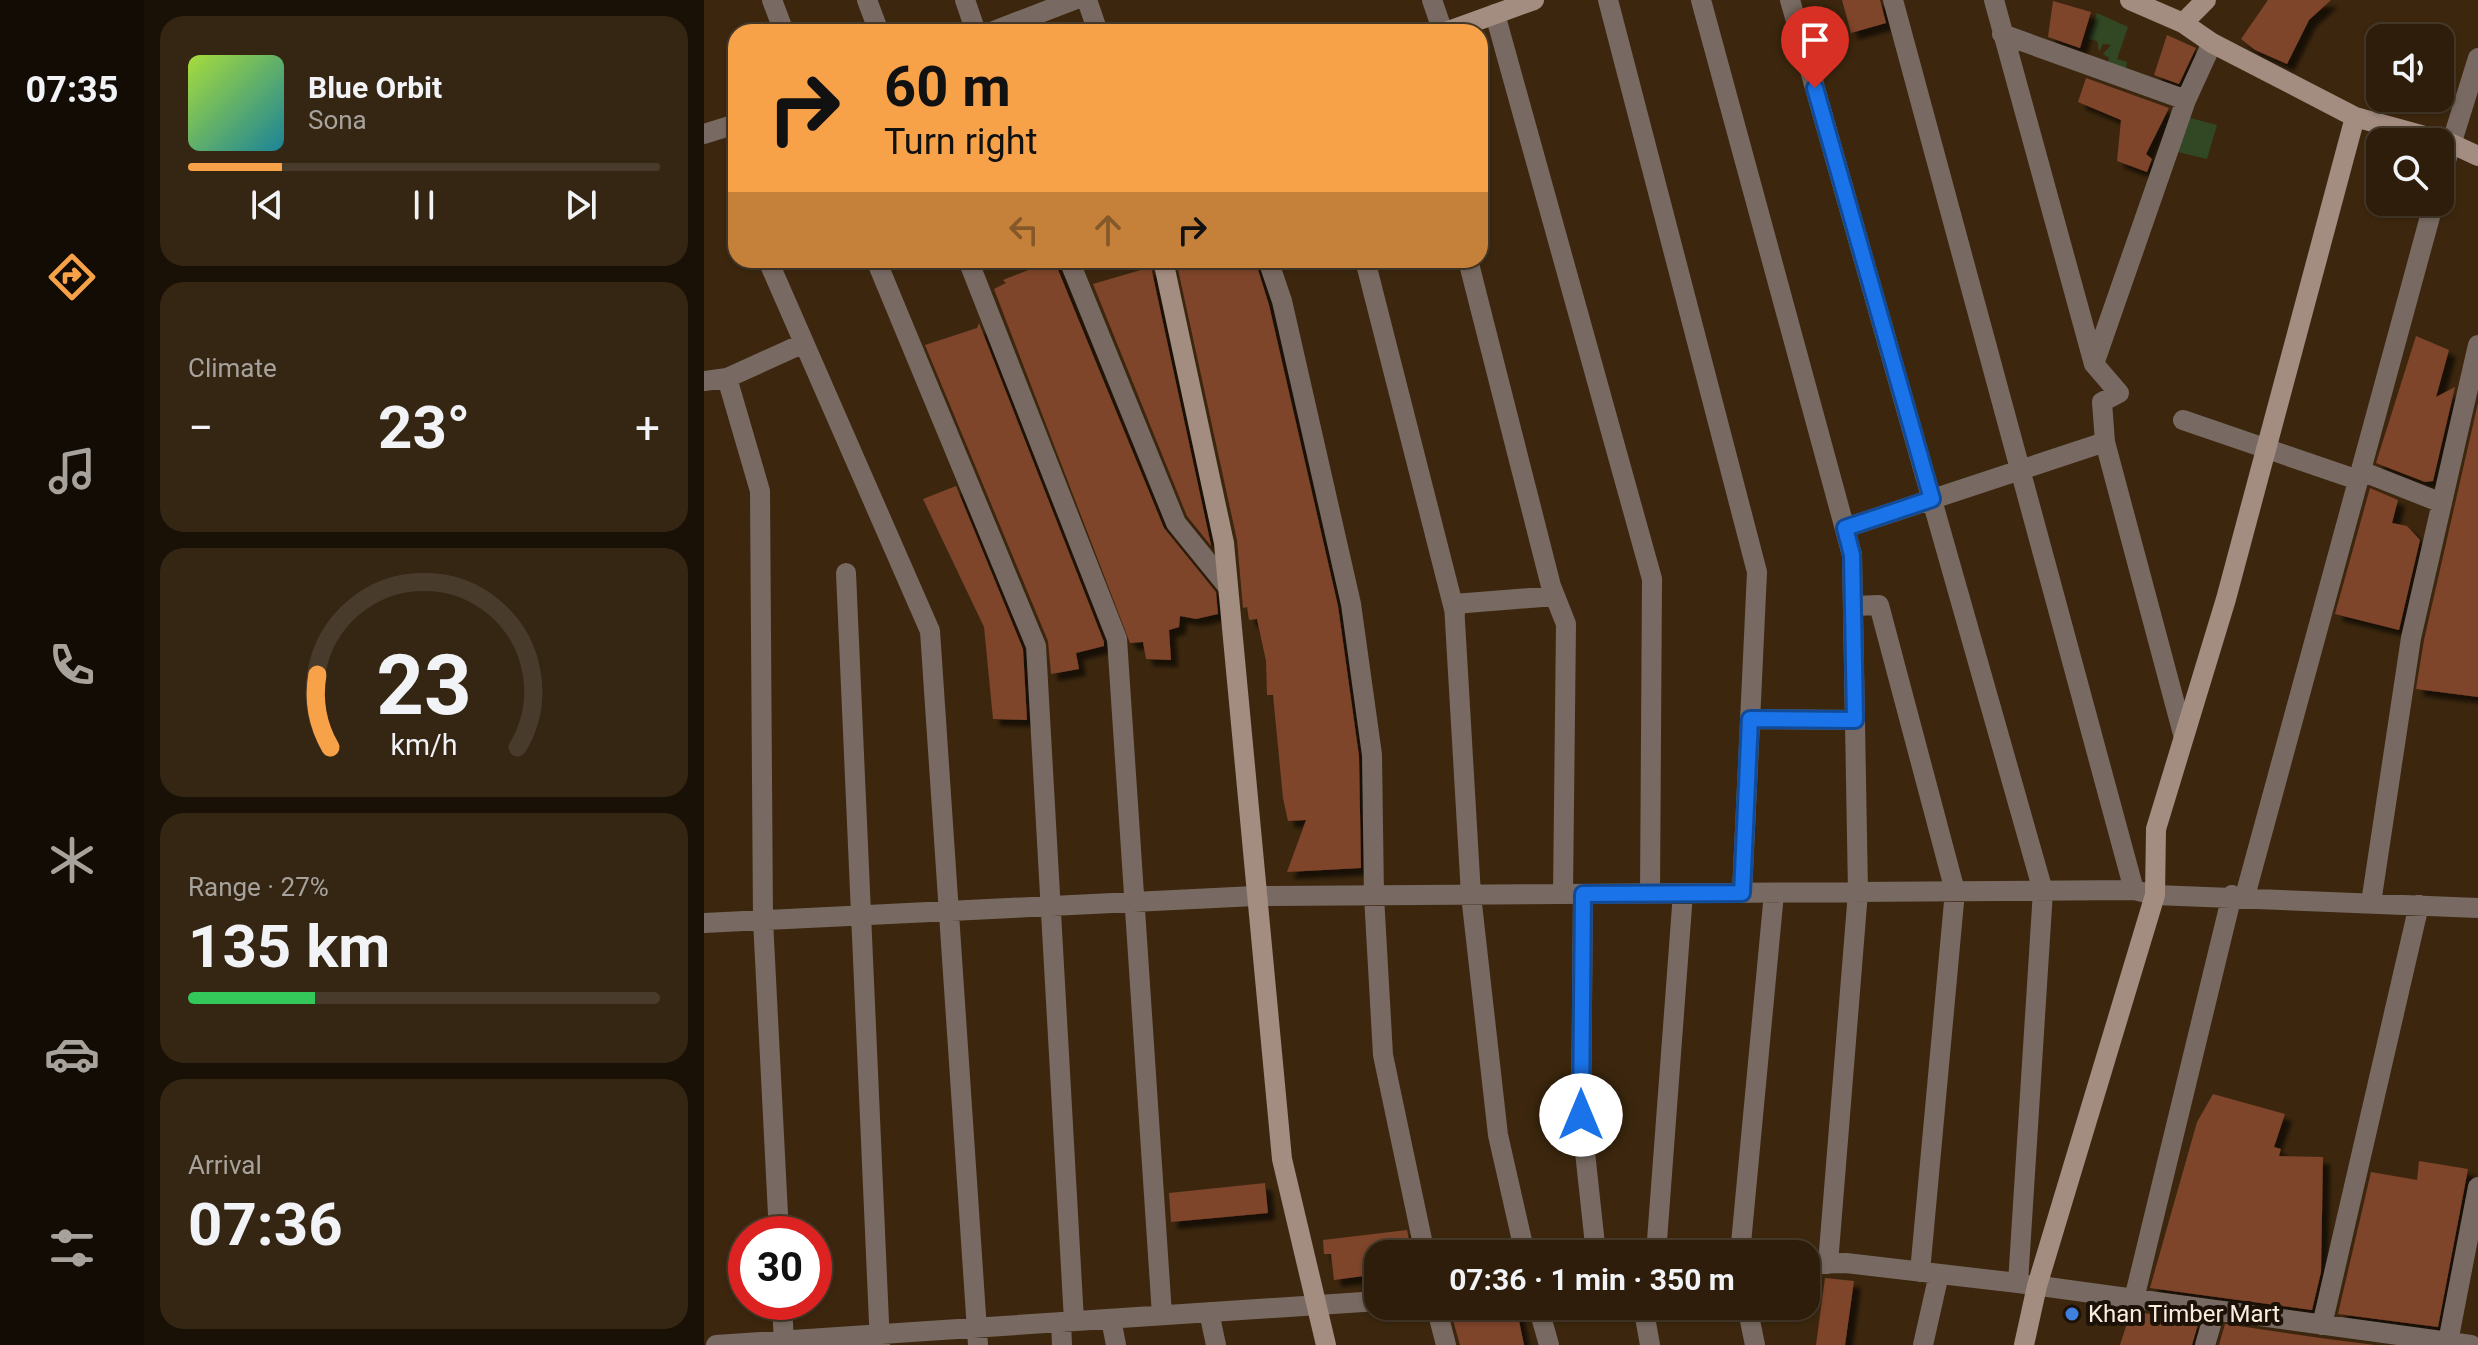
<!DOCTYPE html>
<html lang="en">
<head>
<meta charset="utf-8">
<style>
	:root { --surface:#2d1d0a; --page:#352613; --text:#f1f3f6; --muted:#a7a29c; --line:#483b2b; --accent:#f7a148 }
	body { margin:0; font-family:Roboto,sans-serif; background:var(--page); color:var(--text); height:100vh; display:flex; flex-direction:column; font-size:30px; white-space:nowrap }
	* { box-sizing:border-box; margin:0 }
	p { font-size:26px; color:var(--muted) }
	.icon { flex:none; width:44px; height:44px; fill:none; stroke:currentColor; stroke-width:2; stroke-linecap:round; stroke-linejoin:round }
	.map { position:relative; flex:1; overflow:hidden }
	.details { display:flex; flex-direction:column; gap:16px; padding:16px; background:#191006; width:560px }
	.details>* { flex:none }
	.guide { position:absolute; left:24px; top:24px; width:760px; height:244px; border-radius:24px; box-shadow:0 2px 6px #0004,0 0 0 2px var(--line); background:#f7a148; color:#111; overflow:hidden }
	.fabs { position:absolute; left:1662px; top:24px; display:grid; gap:16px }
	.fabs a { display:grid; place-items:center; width:88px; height:88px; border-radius:16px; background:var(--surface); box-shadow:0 2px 6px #0004,0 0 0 2px var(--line); font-size:40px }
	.speed { position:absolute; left:24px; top:1216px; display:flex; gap:16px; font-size:40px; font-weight:700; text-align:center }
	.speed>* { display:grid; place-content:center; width:104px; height:104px; border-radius:50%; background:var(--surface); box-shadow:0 2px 6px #0004,0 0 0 2px var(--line); line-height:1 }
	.speed .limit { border:12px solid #d22; background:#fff; color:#111 }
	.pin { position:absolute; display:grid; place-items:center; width:68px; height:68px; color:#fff; margin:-82px -34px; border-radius:50% 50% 50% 0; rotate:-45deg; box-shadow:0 0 8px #0007 }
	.pin .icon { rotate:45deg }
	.me { position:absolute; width:88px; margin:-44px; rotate:0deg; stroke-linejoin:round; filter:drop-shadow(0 0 6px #0008) }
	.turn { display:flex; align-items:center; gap:28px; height:168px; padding:0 24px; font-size:36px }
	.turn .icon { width:104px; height:104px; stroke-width:2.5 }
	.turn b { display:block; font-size:56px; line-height:68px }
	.lanes { display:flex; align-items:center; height:76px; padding:0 24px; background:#0003; justify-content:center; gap:40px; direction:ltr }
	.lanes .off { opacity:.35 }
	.big { font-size:60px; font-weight:700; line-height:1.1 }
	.details .widget { flex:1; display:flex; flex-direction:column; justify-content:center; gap:12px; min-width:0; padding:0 28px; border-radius:24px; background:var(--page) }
	.details .dial { align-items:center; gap:0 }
	.dial svg { height:208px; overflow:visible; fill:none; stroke:var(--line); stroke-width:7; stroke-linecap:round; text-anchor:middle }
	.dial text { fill:var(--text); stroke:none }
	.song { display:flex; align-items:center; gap:24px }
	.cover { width:96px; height:96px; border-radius:12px; background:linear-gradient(135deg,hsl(80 70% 55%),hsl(190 70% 35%)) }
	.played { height:8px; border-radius:4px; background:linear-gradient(90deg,var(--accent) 20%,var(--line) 20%) }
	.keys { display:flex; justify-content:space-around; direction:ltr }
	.heat { display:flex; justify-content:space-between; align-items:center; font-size:44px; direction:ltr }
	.charge { height:12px; border-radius:6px; background:linear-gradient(90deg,#34c759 27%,var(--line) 0) }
	.trip { position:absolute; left:660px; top:1240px; width:456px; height:80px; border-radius:24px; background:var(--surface); box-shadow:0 2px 6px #0004,0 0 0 2px var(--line); font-weight:700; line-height:80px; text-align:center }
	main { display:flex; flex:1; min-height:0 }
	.menu { display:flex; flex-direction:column; width:144px; justify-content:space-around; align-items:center; background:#120c04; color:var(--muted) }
	.menu .icon { width:56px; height:56px }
	.menu .on { color:var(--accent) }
	.menu b { font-size:36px; color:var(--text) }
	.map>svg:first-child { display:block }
	.green { fill:#324724 }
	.building { fill:#7e442b; filter:url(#shadow) }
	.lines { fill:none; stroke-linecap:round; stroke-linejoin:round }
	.street { stroke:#786a62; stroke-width:20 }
	.secondary { stroke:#a38c80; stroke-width:20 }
	.route-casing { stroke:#114b97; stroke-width:20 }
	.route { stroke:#1a73e8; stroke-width:14 }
	.shop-dot { fill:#3f7fe0; stroke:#1c1208; stroke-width:3 }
	.labels { text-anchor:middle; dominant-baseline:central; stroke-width:8; stroke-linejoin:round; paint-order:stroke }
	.poi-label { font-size:24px; fill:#faecde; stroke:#1c1208; text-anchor:start }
</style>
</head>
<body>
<main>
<nav class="menu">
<b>07:35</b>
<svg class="icon on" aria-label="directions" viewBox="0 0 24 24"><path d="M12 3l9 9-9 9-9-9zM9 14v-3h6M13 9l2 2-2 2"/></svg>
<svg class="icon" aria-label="music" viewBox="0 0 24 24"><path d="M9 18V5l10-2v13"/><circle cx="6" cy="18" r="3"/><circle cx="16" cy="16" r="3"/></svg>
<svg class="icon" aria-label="phone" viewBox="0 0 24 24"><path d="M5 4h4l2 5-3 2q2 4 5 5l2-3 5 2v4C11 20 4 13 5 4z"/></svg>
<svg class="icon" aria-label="climate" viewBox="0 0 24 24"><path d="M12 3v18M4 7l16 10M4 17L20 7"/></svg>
<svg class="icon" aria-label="car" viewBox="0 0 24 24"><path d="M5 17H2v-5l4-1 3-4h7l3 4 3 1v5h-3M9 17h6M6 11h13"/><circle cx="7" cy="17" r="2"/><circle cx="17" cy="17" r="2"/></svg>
<svg class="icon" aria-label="filters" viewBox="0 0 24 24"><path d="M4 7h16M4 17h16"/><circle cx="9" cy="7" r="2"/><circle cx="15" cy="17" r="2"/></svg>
</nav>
<section class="details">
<div class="widget">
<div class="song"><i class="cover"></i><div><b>Blue Orbit</b><p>Sona</p></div></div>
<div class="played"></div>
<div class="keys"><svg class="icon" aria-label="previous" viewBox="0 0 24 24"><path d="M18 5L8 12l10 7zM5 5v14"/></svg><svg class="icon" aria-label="pause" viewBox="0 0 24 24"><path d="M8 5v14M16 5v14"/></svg><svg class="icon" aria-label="next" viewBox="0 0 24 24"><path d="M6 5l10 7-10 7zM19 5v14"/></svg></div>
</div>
<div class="widget"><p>Climate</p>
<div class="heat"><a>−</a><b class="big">23°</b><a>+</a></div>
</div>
<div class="widget dial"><svg viewBox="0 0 100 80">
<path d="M14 69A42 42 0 1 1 86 69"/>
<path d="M14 69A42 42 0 0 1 9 41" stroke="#f7a148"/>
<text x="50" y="56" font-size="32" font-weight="700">23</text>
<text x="50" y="72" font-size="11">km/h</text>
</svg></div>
<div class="widget"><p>Range · 27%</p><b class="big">135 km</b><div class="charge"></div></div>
<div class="widget"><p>Arrival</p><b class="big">07:36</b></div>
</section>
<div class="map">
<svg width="1774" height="1345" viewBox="0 0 1774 1345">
	<defs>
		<filter id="shadow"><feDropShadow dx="7" dy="7" stdDeviation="2" flood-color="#0009"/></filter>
	</defs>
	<rect width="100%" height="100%" fill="#3c270e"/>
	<path class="green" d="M1393,13l31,14 -11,32 10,3 -1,8 -18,-7 1,-5 -6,-4 8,-9 -8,-1 -4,8 -2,-11 -9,-2z
		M1479,116l34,9 -10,34 -34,-8z"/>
	<path class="building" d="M1138,0h38l6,23 -35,10z
		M1564,0h63l-22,20 -22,44 -32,-14 -14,-11z
		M1349,1l38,11 -11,36 -32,-11z
		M1463,35l29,13 -17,36 -25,-9z
		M1382,78l83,30 -23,46 6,5 -5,13 -30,-11 4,-41 -43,-18z
		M350,260l110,268 52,64 2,22 -22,5 -16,-3 -1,11 -10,3 2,30 -25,-1 -3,-17 -13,1 -136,-354 12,-6 -3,-3z
		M472,260h79l14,45 69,301 21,150 2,112 -74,4 19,-52 -18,1 -5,-23 -10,-103h-6l-1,-34 -9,-42 -8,1 -2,-13 -4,1 -6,-68z
		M447,267l60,278v1l-24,-30 -94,-232z
		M275,323l125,319v4l-28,7 3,16 -28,5 -3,-33 -123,-296 52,-17z
		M1712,336l33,14 -13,47 19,-10 -22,94 -8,1 -49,-19z
		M1774,403v294l-62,-8 8,-49z
		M252,486l67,163 4,71 -34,-1 -9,-92 -61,-128z
		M1666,488l28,12 -6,23 15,3 13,14 -21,90 -64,-16z
		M1509,1094l72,20 -11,33 7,2 -2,7 44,1 -2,115 -9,38 -162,-22 47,-166z
		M1715,1161l49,8 -30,158 -100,-13 33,-142 46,8z
		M561,1183l3,30 -97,9 -2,-29z
		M703,1230l5,24h-34v20l-44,6 -3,-26h-7l-1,-14z
		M1121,1278l29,3 -9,64h-29z
		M788,1306h24l8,39h-64l-9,-32z
		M1440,1313l55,8 -7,24h-72l10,-31z
		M1521,1324l95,14 55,7h-156z"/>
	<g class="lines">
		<path class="street" d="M68,0l12,32
			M163,0l12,32
			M261,0l11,32
			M383,0l11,32
			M728,0l11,32
			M904,0l149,572 -15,321
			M997,0l151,555 6,337 -30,372
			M1086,0l253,891 -25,392
			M1189,0l241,890
			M1290,0l100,364 25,29 -17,9 3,40 78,292
			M791,14l157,565 -2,314
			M287,32l83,-32
			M1298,34l184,66
			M0,134l32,-10
			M1736,180l38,-122
			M172,260l160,386 38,675
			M264,260l149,379 45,676
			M365,260l107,263 52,64
			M564,260l14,41 69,303 21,151 2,141 9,159 42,199
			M661,260l90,353
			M764,260l83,326 15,38 -3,270
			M66,265l160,366 48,714
			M1390,364l92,-264 26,-57
			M23,378l33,113 3,429 16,314
			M0,381l23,-3 75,-34
			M1479,420l175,60
			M1657,471l81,32
			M1141,528l260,-86
			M142,573l34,772
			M1149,606l26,-1 76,286 -35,381
			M1046,719l105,1
			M879,894l-2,221 15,139
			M1541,896l189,-694
			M1667,903l40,-265 67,-293
			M0,923l551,-27 879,-6 21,5 323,13
			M821,1254l-27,-119 -27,-240 -17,-291 101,-8
			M952,1254l27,-361
			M1036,1254l34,-361
			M1102,1264l40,-1 172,20 453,62
			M1430,1299l98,-404
			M78,1302l2,43
			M732,1306l10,39
			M834,1306l11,39
			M939,1306l7,39
			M1043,1306l8,39
			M505,1312l7,33
			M407,1319l5,26
			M357,1322l1,23
			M1618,1325l97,-420
			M1744,1342l30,-155
			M12,1345l662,-44
			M1219,1345l16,-71
			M1501,1345l10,-34"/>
		<path class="secondary" d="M1479,23l23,-23
			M742,32l88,-32
			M1651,117l95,26 28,13
			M459,260l61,283 58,616 44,186
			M1320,1345l13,-59 118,-391 1,-66 70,-230 129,-482 -143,-74 -29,-20 -53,-23"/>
	</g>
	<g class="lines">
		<defs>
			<path id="route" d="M877,1115l2,-221 159,-1 8,-174 105,1 -3,-165 -7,-27 87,-29 -117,-411"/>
		</defs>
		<use href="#route" class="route-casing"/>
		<use href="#route" class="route"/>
	</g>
	<circle class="shop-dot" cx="1368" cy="1314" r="8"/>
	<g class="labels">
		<g class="poi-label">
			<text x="1384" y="1314">Khan Timber Mart</text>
		</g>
	</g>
</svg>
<div class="fabs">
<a><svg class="icon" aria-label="sound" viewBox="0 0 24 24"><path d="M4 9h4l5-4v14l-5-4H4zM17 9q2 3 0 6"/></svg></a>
<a><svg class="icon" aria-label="search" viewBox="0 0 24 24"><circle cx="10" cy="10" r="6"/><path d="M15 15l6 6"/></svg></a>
</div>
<div class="speed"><div class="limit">30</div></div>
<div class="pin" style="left:1111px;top:88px;background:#d93025"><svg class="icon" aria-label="arrive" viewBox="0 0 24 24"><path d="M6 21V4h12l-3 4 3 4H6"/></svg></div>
<svg class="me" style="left:877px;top:1115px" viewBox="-20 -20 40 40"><circle r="19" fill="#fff"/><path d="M0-13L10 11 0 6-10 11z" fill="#1a73e8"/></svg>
<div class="trip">07:36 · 1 min · 350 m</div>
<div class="guide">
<div class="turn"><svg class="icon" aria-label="right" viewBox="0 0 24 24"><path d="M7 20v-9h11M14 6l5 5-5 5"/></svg><div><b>60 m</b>Turn right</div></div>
<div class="lanes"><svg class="icon off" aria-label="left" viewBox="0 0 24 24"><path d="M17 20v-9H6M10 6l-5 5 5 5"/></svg><svg class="icon off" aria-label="ahead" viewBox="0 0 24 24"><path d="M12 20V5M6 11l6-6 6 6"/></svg><svg class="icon" aria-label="right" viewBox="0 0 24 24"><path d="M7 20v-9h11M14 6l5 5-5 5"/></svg></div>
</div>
</div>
</main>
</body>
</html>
